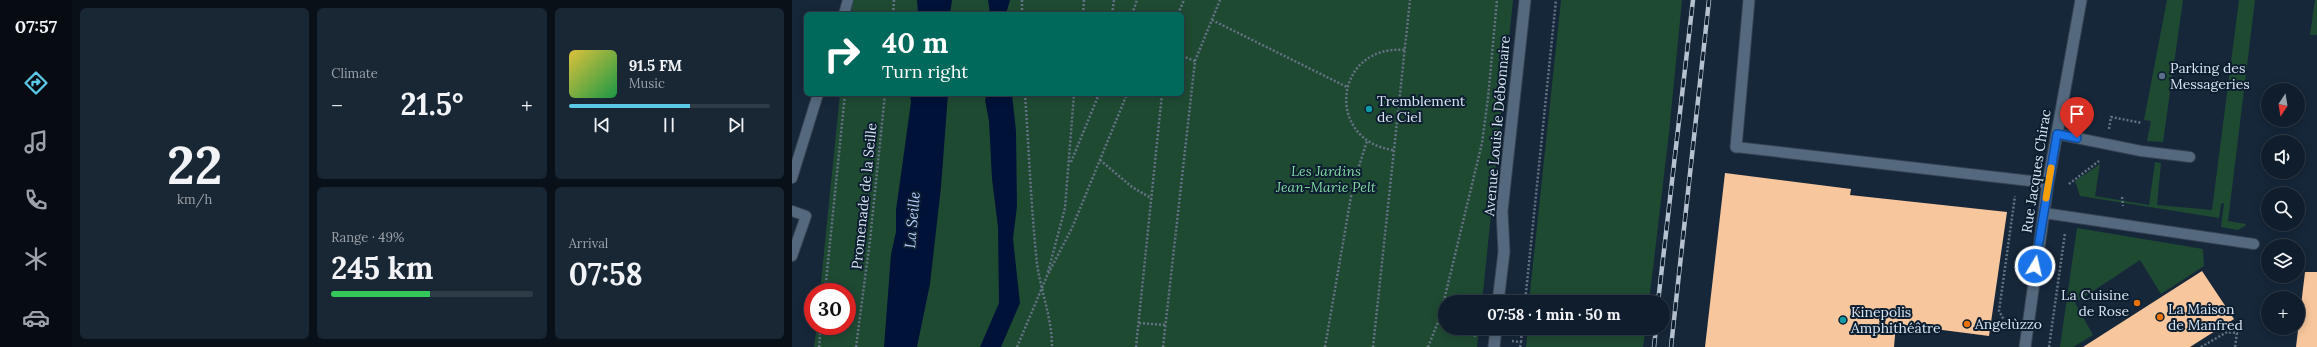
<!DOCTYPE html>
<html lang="en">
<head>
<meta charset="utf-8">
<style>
	:root { --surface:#101d2c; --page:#192634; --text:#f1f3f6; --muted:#9ca2a9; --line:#303b48; --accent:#5bc8e7 }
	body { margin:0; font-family:Lora,serif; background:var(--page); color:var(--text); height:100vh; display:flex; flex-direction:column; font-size:15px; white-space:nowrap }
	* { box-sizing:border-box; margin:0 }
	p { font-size:13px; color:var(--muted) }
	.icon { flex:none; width:22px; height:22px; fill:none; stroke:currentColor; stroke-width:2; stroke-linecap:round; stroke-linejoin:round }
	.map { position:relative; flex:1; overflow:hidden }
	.panel { display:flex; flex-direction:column; gap:8px; padding:8px; background:#091018; width:720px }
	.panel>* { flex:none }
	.hud { position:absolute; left:12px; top:12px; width:380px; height:84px; border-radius:6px; box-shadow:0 2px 10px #0003,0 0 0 1px var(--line); background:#00695c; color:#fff; overflow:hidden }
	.needle { width:26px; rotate:192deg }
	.buttons { position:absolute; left:1469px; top:83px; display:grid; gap:8px }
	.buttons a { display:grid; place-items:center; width:44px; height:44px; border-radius:50%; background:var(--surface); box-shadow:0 2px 10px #0003,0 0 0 1px var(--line); font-size:20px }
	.speed { position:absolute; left:12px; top:283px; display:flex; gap:8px; font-size:20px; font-weight:700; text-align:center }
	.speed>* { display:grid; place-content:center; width:52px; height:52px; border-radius:50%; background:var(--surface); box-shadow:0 2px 10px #0003,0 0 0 1px var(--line); line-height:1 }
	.speed .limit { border:6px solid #d22; background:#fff; color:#111 }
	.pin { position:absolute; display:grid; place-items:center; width:34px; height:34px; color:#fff; margin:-41px -17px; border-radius:50% 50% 50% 0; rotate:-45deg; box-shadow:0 0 4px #0007 }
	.pin .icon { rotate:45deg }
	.me { position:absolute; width:44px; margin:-22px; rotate:9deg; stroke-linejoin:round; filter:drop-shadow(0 0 3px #0008) }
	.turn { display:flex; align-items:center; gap:14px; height:84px; padding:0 12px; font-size:18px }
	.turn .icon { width:52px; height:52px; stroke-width:2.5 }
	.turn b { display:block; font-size:28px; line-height:34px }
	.big { font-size:30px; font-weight:800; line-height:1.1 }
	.panel .widget { flex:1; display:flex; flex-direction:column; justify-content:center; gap:6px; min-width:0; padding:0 14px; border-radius:6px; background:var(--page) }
	.panel .dial { align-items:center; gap:0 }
	.dial b { font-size:52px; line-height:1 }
	.song { display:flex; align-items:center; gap:12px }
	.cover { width:48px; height:48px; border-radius:6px; background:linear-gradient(135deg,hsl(50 70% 55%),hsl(140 70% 35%)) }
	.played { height:4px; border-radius:2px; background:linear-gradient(90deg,var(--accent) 60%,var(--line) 60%) }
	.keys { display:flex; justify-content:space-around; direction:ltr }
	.heat { display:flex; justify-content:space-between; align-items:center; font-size:22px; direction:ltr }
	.charge { height:6px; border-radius:3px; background:linear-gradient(90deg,#34c759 49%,var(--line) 0) }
	.panel .tiles { flex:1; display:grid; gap:8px; grid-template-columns:repeat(3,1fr) }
	.widget:first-child { grid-row:span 2 }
	.trip { position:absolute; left:646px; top:295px; width:232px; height:40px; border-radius:20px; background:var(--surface); box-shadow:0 2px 10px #0003,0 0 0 1px var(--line); font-weight:800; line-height:40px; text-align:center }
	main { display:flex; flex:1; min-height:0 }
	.tab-bar { display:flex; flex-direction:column; width:72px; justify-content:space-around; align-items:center; background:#060c12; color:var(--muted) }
	.tab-bar .icon { width:28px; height:28px }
	.tab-bar .current { color:var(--accent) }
	.tab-bar b { font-size:18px; color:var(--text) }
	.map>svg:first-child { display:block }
	.green { fill:#1f4a32 }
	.water { fill:#001238 }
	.building { fill:#f7c69c }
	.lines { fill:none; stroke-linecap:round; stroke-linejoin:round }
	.service-casing { stroke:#364353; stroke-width:12 }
	.minor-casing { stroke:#364353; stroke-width:13 }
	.tertiary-casing { stroke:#364353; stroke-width:13 }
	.path { stroke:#647384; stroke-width:2.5; stroke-dasharray:2 2; stroke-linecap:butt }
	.service { stroke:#55697e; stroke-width:10 }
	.minor { stroke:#55697e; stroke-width:11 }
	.tertiary { stroke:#55697e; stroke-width:11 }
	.rail-casing { stroke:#b6c2d0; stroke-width:4.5 }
	.rail { stroke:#0c1e30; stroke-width:3; stroke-dasharray:9; stroke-linecap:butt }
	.route-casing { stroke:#114b97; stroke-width:10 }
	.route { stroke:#1a73e8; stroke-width:7 }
	.slow { stroke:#f59e0b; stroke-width:7 }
	.service-dot { fill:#5c6f8a; stroke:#0c1e30; stroke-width:1.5 }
	.culture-dot { fill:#0f9aa8; stroke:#0c1e30; stroke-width:1.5 }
	.food-dot { fill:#e8710a; stroke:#0c1e30; stroke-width:1.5 }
	.labels { text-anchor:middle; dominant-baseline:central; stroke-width:4; stroke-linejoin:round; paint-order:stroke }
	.poi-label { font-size:14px; fill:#dae5f2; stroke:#0c1e30; text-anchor:start }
	.street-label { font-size:14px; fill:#dae5f2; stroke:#0c1e30 }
	.park-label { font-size:14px; font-style:italic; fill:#84d7a4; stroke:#0c1e30 }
	.water-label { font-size:15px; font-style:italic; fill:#b2ccf6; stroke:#0c1e30 }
</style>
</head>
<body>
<main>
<nav class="tab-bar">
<b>07:57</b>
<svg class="icon current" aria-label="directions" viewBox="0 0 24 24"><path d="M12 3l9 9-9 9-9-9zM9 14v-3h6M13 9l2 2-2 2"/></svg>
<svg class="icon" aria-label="music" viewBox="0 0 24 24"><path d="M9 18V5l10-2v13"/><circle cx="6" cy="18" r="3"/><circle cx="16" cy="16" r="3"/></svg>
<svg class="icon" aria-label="phone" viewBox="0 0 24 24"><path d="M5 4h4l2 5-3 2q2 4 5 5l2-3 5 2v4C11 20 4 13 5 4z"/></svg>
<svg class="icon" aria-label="climate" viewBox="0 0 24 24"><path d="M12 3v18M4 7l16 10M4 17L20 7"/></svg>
<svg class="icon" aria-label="car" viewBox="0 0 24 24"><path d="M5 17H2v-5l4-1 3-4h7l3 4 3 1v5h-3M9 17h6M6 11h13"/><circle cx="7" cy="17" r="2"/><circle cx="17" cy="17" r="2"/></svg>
</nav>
<section class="panel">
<div class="tiles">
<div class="widget dial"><b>22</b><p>km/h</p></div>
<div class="widget"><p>Climate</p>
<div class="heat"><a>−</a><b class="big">21.5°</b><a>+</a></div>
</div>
<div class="widget">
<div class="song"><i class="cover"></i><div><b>91.5 FM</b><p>Music</p></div></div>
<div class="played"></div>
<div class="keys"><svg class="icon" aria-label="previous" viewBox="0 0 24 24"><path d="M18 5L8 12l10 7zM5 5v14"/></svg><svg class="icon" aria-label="pause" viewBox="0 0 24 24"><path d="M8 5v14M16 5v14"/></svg><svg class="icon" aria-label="next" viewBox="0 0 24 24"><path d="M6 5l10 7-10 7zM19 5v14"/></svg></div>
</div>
<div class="widget"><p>Range · 49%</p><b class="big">245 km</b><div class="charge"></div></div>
<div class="widget"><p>Arrival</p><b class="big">07:58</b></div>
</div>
</section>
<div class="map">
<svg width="1525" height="347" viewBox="0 0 1525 347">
	<rect width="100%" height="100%" fill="#16273a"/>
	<path class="green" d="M60,0h661l-31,302h-37v26h34l-2,19h-663l3,-21h30v-34h-27l20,-198h342v-80h-332z
		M769,0h121l-13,133 -20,169h-120z
		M1375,0h16l-20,142 -16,-1 4,-20 -7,-1z
		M1447,0h16l-27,221 18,3 -1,2 -7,4 -17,-3 3,-24 -3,1 -2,14 -139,-22 -5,-15 25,-17 -5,32 54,9 6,-43 6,1 -4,42 55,5z
		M1523,0h2v35h-7z
		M1285,228l126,21 1,17 -43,28 -21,-34 -65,43 18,32 -20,12h-13z
		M736,328h118l-3,19h-117z"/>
	<path class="water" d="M125,0h35l-2,14h-32z
		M196,0h22l-4,14h-16z
		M118,94h38l-7,93 -11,97 -13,63h-33l7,-93 5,-22v-22l15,-108z
		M195,94h25l4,37 1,75 -4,33 7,64 -19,44h-21l19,-44 -1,-76 -6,-48 -3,-58 -4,-21z"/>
	<path class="building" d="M933,173l126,16 -1,6 157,17 -18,124 -93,-12 -2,23h-189z
		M1410,271l32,48 -44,28h-107z
		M1513,272h12v75h-21z"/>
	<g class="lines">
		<defs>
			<path id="service" d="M52,14l4,-14
				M1265,134l84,17 49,6
				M944,147l312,36
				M0,178l26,-84
				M0,211l14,5 -14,40
				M1252,213l210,31"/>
			<path id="minor" d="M944,147l13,-147
				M1233,347l23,-164 33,-183"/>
			<path id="tertiary" d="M706,302l6,-50 -2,-41 23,-211
				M702,347l2,-19"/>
		</defs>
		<use href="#service" class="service-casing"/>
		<use href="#minor" class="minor-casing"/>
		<use href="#tertiary" class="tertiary-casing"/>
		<path class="path" d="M101,14l1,-14
			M230,14v-14
			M291,14l1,-14
			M320,14l2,-14
			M340,14l5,-14
			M386,14l6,-14
			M420,20l135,67
			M390,56l13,5
			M233,94c4,57 6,113 12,170 4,28 15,54 15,83
			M1317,129l2,-12 31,6
			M601,150c-69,-10 -59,-106 12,-100
			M308,160l32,27 19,11
			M279,162l28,-68
			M1277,184l30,-23
			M1330,197l1,9
			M256,272l17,-64 9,-114
			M33,292l20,-198
			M733,302l31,-302
			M648,317l5,3
			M347,323l26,2
			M668,328l17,9
			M1217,329l-10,-18 16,-115
			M720,341l9,1 -1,5
			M729,342l1,-14
			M27,347l2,-21
			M64,347l14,-107 15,-146
			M225,347l30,-71 25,-48 55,-134
			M344,347l26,-253
			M371,347l32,-286 25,-61
			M533,347l28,-162 14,-44
			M581,347l37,-347
			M636,347l12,-30 42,-174 6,-45 9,-98
			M1257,347l16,-114
			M1409,347l26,-15 10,1 -2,14"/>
		<use href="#service" class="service"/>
		<use href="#minor" class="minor"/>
		<use href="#tertiary" class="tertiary"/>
		<defs>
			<path id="rail" d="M866,302l35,-302
				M862,347l2,-19
				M879,347l38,-347"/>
		</defs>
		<use href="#rail" class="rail-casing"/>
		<use href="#rail" class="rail"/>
	</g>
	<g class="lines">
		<defs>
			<path id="route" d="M1243,266l22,-132 20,4"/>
		</defs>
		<use href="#route" class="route-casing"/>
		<use href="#route" class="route"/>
		<path class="slow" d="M1254,198l5,-30"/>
	</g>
	<circle class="service-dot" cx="1370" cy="76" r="4"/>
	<g class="culture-dot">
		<circle cx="577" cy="109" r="4"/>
		<circle cx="1051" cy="320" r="4"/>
	</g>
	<g class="food-dot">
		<circle cx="1345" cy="303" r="4"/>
		<circle cx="1368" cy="317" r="4"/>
		<circle cx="1175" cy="324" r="4"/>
	</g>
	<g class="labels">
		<g class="poi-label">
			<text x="1378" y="68">Parking des<tspan x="1378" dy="16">Messageries</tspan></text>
			<text x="585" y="101">Tremblement<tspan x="585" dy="16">de Ciel</tspan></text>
			<text x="1337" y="295" text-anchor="end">La Cuisine<tspan x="1337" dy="16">de Rose</tspan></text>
			<text x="1376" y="309">La Maison<tspan x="1376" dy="16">de Manfred</tspan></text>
			<text x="1059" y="312">Kinepolis<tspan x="1059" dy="16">Amphithéâtre</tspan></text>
			<text x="1183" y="324">Angelùzzo</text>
		</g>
		<g class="street-label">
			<text transform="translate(705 126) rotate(-85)">Avenue Louis le Débonnaire</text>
			<text transform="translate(1244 171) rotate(-81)">Rue Jacques Chirac</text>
			<text transform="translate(72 196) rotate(-84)">Promenade de la Seille</text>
		</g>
		<g class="park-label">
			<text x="534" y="171">Les Jardins<tspan x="534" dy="16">Jean-Marie Pelt</tspan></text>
		</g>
		<g class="water-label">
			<text transform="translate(120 220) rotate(-85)">La Seille</text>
		</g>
	</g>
</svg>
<div class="buttons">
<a><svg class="needle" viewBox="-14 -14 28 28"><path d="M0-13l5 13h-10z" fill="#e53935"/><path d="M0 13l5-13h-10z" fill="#9ca2a9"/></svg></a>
<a><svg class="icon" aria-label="sound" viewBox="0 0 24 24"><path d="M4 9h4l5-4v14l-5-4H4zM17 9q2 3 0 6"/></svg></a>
<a><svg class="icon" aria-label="search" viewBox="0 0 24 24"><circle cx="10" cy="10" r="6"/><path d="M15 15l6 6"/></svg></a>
<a><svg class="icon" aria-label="layers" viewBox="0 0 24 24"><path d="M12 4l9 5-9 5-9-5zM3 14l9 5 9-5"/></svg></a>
<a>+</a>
</div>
<div class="speed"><div class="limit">30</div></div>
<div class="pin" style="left:1285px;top:138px;background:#d93025"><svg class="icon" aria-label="arrive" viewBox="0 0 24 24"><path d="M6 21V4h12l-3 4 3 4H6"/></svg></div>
<svg class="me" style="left:1243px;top:266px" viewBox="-20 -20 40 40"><circle r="17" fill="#1a73e8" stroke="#fff" stroke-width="3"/><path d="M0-11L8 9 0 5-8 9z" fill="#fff"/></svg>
<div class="trip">07:58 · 1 min · 50 m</div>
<div class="hud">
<div class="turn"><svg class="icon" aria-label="right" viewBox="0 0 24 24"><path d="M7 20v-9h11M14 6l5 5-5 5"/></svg><div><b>40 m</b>Turn right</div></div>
</div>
</div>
</main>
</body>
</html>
